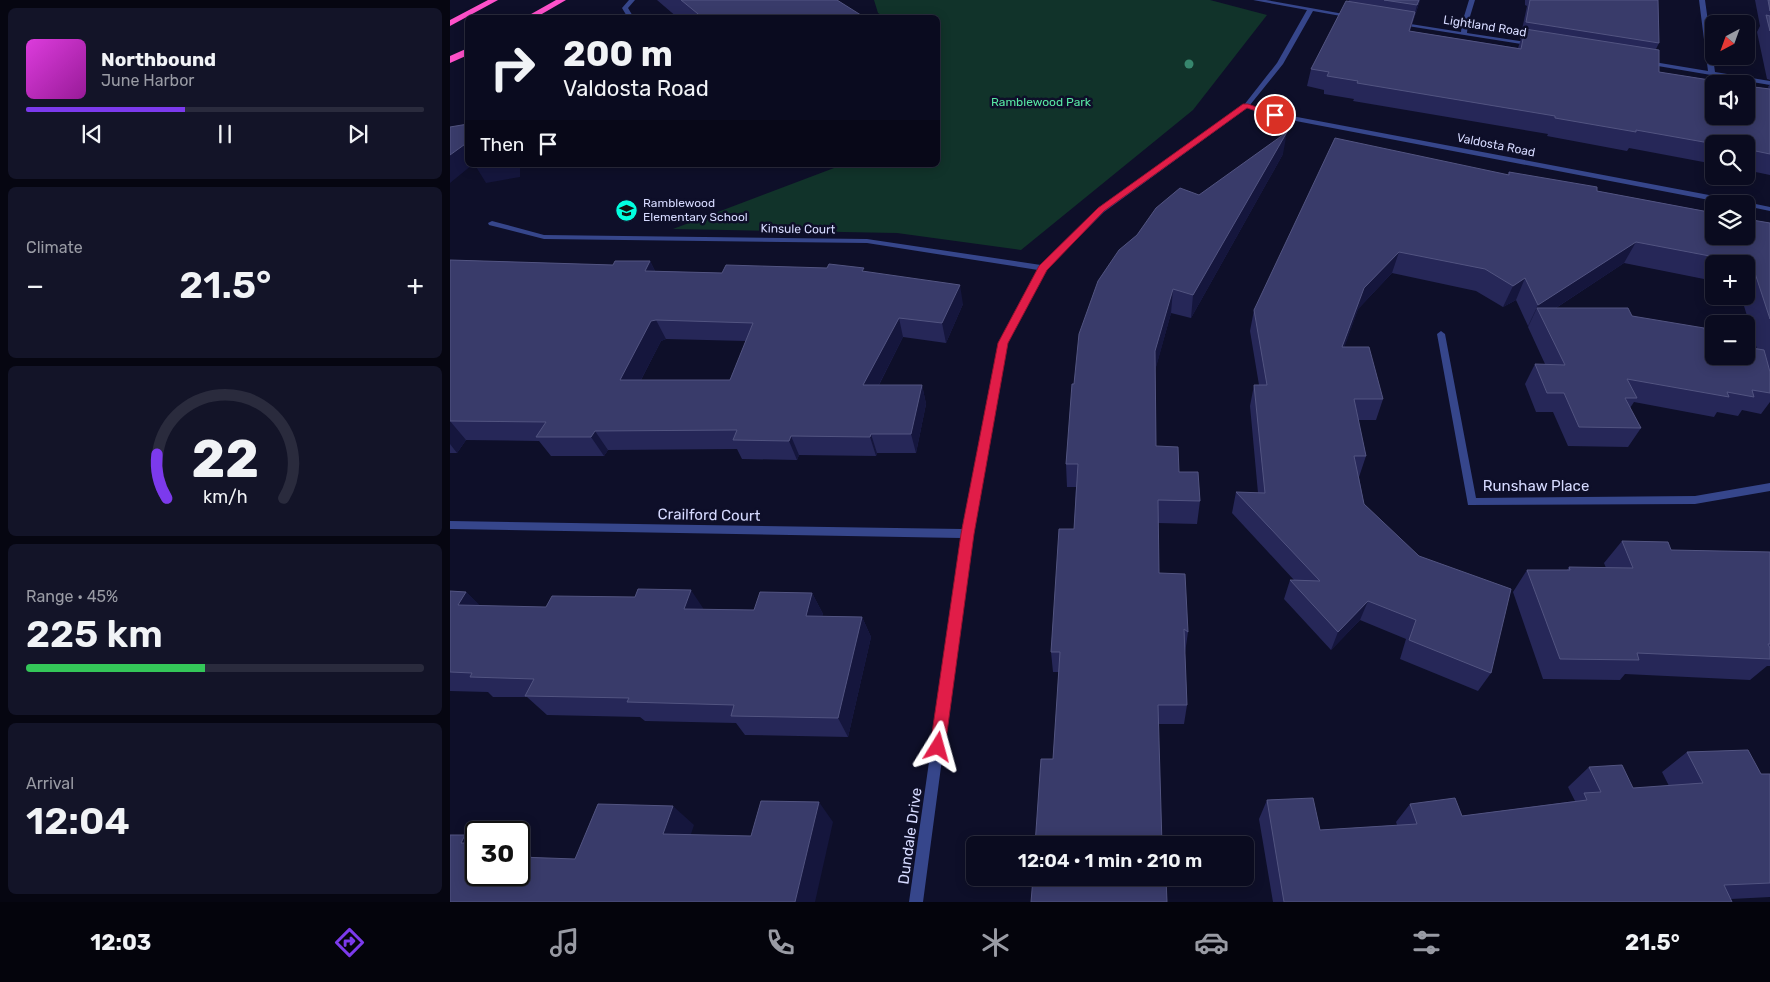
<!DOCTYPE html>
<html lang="en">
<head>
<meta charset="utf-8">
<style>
	:root { --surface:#0a0b1f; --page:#131428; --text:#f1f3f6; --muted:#999ba4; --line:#2a2b3d; --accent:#7c3aed }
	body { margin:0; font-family:Rubik,sans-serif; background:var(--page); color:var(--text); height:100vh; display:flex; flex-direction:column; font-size:19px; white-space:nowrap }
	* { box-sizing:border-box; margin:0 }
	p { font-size:16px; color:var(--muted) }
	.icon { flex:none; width:28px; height:28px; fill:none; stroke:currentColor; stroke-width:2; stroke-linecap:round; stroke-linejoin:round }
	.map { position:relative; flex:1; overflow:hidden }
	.side { display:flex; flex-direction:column; gap:8px; padding:8px; background:#060611; width:450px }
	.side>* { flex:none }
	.guide { position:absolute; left:15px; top:15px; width:475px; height:152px; border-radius:8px; box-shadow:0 2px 12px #0003,0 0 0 1px var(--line); background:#0a0b1f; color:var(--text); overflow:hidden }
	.needle { width:32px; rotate:221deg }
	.tools { position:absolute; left:1255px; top:15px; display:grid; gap:10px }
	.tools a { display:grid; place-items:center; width:50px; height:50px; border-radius:8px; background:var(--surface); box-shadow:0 2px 12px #0003,0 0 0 1px var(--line); font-size:25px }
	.speed { position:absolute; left:15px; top:821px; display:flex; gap:10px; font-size:25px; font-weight:700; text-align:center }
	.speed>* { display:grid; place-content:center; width:65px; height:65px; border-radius:50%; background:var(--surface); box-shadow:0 2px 12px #0003,0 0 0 1px var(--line); line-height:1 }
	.speed .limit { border:2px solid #111; border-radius:8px; background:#fff; color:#111 }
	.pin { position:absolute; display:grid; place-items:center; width:42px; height:42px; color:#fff; margin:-21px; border:2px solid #fff; border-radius:50%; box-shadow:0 1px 5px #0007 }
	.me { position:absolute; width:55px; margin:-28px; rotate:8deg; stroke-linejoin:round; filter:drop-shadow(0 0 4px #0008) }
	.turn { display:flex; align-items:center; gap:18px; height:105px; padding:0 15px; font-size:22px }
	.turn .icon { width:65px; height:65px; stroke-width:2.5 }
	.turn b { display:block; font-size:35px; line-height:42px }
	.then { display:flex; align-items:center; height:48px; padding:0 15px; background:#0003; gap:10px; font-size:19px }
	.big { font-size:38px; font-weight:600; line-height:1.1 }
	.side .card { flex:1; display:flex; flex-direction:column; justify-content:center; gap:8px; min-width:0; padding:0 18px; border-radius:8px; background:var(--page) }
	.side .dial { align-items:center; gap:0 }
	.dial svg { height:130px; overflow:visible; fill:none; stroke:var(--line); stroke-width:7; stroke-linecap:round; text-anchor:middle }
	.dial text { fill:var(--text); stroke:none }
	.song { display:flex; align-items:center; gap:15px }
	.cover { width:60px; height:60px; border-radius:8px; background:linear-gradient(135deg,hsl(300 70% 55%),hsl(300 70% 35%)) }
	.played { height:5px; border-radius:2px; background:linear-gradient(90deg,var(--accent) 40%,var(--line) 40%) }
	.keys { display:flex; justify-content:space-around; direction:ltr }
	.heat { display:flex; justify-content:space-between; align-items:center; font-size:28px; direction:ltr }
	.charge { height:8px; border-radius:4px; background:linear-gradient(90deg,#34c759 45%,var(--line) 0) }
	.trip { position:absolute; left:516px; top:836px; width:288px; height:50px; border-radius:8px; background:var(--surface); box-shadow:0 2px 12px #0003,0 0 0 1px var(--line); font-weight:600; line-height:50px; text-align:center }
	.dock { display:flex; height:80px; justify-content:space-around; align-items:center; background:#04040c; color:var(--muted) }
	.dock .icon { width:35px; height:35px }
	.dock .on { color:var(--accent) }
	.dock b { font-size:22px; color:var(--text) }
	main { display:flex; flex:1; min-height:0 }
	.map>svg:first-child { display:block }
	.green { fill:#11332a }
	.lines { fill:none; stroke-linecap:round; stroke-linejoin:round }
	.lane { fill:#36468b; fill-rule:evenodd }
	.street { fill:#36468b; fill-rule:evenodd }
	.highway { fill:#ff51cb; fill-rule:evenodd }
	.tree { fill:#37866d }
	.wall { fill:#262758; fill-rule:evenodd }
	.shaded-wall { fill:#15163d }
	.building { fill:#393b6a; stroke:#525481; fill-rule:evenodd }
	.route { fill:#e11d48; stroke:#92132f }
	.labels { text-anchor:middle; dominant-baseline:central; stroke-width:5; stroke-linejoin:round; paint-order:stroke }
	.far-street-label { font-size:12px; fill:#d6daff; stroke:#0e0f29 }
	.far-park-label { font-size:12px; fill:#58e8a4; stroke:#0e0f29 }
	.far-poi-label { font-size:12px; fill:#d6daff; stroke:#0e0f29; text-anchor:start }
	.street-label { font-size:15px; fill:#d6daff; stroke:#0e0f29 }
</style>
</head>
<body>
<main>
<section class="side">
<div class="card">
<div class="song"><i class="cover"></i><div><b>Northbound</b><p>June Harbor</p></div></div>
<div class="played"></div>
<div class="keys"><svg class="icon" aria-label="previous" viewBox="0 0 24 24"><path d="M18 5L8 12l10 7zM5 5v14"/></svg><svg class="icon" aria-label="pause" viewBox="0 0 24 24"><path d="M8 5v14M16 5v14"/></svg><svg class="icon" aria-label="next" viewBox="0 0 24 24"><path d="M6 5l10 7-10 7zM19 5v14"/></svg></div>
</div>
<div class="card"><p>Climate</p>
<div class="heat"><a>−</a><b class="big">21.5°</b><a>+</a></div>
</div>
<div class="card dial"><svg viewBox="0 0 100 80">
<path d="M14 69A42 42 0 1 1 86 69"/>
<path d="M14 69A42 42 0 0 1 8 42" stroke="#7c3aed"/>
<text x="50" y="56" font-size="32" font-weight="700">22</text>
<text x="50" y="72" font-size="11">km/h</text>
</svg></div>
<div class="card"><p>Range · 45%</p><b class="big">225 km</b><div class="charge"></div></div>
<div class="card"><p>Arrival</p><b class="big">12:04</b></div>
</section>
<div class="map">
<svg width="1320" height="902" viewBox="0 0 1320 902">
	<rect width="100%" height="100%" fill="#0e0f29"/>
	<path class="green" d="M424,0h336l57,15 -74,95 -172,140 -124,-17 -224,-4 169,-64h96v-147l-53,-1 -7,-4z"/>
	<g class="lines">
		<path class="lane" d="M179,0h6l-7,8 6,10h-6l-6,-10z"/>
		<path class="street" d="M803,0h13l89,16 -3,2 -39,-7 -30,53 -33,41 26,8 470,89 24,5v4l-24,-5v-2h-16l-455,-87 -28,-9 -143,104 -58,57 -39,74 -35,191 -49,368h-14l52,-364 -511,-9v-8l512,8 37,-186 39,-73 -171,-27 -323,-4 -55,-14 -1,-2 4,-2 52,14 323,4 174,26 57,-57 146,-103 33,-42 30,-53z
			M1019,0h6l-7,23 -1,10 65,10 2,1v2l-139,-22 3,-2 63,10 1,-9z
			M1249,0h6l10,72 55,9v4l-124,-21 -1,-1 3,-2 60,10z
			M991,331l4,3 31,164 219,-2 75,-13v8l-75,13 -227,1 -31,-171z"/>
		<path class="highway" d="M38,0h10l-48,26v-6z
			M106,0h10l-31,18h-11z
			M18,48v7l-18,8v-7z"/>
	</g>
	<circle class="tree" cx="739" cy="64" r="4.5"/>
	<path class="wall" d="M207,0h180l27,18h-186z
		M899,0h71l-10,31 108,17 3,-9h-1l7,-33 -2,-1v-5h133l1,43 -3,6 3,23 110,17 -1,-2 2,-3v91l-24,-5v-26h-32v20l-85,-16 -2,3 -80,-15 1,-2 -195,-33 1,-2 -30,-5v-4l-17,-4 4,-17z
		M1305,0h15v80l-3,-1 -10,-47 3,-6z
		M833,154l-92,164 -20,-5 -16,57 1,76 23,26 21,29 -3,23 -39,-1 1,50 29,59 -3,21 2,52 -3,19h-25l-106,35 6,-87h-6l-2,-20 23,-123 2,-42h-9l-1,-23 8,-80 125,-189z
		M1059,172l88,19 173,32v179l-9,12 -19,-4 -4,6 -21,-4 -3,5 -80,-15 -4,6 11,20 -13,19 -60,-1 -15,-34h-17l-11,-28 10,-20h10l-17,-37 1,-2 -1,1 -12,-26 -13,7 -27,-16 -84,-18 -34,36 -14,38 39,52 -7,21h-18l8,36 -7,21 5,27 127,169 -13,18 -78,-32 6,-20 -46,-19 -29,30 -47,-51 6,-19h4l-62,-67 4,-21 22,1 -8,-87 4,-21h5l-9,-54 4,-21 254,-135zM1174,263l90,18v-17h32v32h-5l16,53 -50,-8 -75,-25 -76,-8z
		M0,260l163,5 37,-4 5,10 67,2 142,-1 99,32 -17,39 -43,-6 -24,48h43l4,19 -10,49h-39l-1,3 -77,-1 -2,5 -55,-1 -5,-10 -129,1 -4,6h-53l-12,-15 -73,-1 -9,13h-7zM216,339l80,2 -16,39h-89l20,-39z
		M1172,541l49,9 99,2v114h-3l-17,14 -125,-6 -5,6 -77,-1 -30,-87 14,-22h40l2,-3 37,1 -2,-5z
		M0,591l16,1 14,14 274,4 58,-17 11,21 -1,2 40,1 9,20 -23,100 -103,-2 -9,-12 -91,-2 -5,-4 -93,-2 -20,-18h-34l-5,-5 -38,-1z
		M1237,752l74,22h9v123l-39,2 1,3h-459l-14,-83 8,-19 53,30 77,-5 -1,-3 14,-18 52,12 113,-15 -7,-14 21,-20 44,21 36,-2 -7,-14z"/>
	<path class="shaded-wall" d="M969,0h1l-7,21 4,-16z
		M837,132l-4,22 -92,164 2,-23z
		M18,142v23h4l-22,18v-28z
		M25,165h45v12l-34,6z
		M1186,242l-12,21 -82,54 -5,-9 -8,17 -1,1 10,-21z
		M949,252l-7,21 -34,36 -21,59 5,-21 22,-59z
		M200,261l10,20 -15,-10z
		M1075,278l-9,22 -13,7 10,-21z
		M510,285l3,19 -17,39 -4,-20z
		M723,289l-2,24 -17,62 1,-24z
		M449,318l4,19 -34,67 -6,-19z
		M206,320l10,19 -5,2 -30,58 -11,-19 31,-59z
		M472,385l4,19 -10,49 -5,-19z
		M0,421l16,19 -9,13 -7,-9z
		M145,431l13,19 -4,6 -13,-19z
		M421,434l6,19 -1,3 -6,-19z
		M341,436l8,19 -2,5 -8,-19z
		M241,590l14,21 -21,-2z
		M16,592l22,21 -8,13 -30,-26z
		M362,593l11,21 -7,22 -10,-20z
		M918,601l-8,19 -29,30 7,-18z
		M412,617l9,20 -23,100 -10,-19z
		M369,802l14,20 -18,80h-20z
		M223,806l21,19 -9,27 -22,-18z
		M15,835l11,7v9l-15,-8z
		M69,849l20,12 -20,5z"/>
	<path class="building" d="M231,0h156l27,17 -161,1z
		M934,0h35l-2,5z
		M1080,0h128l1,43 -133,-21z
		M1318,0h2v11z
		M896,1l69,11 -6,19 112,18 4,-20 134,21v22l76,12h-21v32h32v-30l24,3v65l-24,-5v-5h-31l-79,-14v2l-81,-14v-2l-198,-33 1,-2 -31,-5 2,-4 -18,-3z
		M1316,15l4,1v15z
		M18,124v18l-18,13v-28z
		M837,132l-94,163 -20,-6 -18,62 1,95 22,1 1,25h19l2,29 -42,-1 1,73 26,1 3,58 -4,-3 3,76h-29l4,140h-127l6,-86h12l7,-107h-9l8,-123h15l4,-65h-12l6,-80h2l5,-50 19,-53 21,-31 18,-15 19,-27 24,-20 19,7z
		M885,138l174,37v-3l88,15v4l117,22v23h32v-17l24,4v96l-18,-55 -116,-22 -98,63 -13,-27 -12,8 -28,-17 -86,-17 -35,36 -22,59h27l14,52h-29l12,57h-12l10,48 55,52 92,33 -20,84 -82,-33 7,-20 -48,-19 -30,31 -48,-52 30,1 -84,-89 29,1 -11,-108h13l-13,-75z
		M0,260l163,5 2,-4h35l-5,10 77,2 4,-8 101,3 2,-4 35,4 -2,3 98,14 -18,38 -43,-5 -36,67h59l-11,49h-40l-1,3 -79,-1 -2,5 -56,-1 4,-10 -142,1 -4,6h-55l10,-15 -96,-1zM206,320l97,3 -23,57h-110l31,-59z
		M1087,308h91l4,8 72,12 3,13 7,1v14h32v-9l18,3 6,22v21l-18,-3 2,7 -27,-5 2,5 -102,-18 10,19h-12l16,30 -62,-1 -15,-34h-17l-12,-29 30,1z
		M1172,541l46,1 3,8 99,2v92h-2l2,4v11l-133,-6 2,7 -79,-1 -33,-89h43l-1,-3 64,1z
		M188,589l53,1 -7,19 70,1 6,-18 52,1 -6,23 56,1 -24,101 -107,-2 3,-11 -107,-3 2,-4 -104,-2 9,-17 -64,-2 2,-4 -22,-1v-81l16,1 -8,13 88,2 6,-11 83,1z
		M1298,750l13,24h9v109l-46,2 8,17h-448l-17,-102 46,-2 7,32 97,-6 -7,-20 45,-6 7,18 125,-16 -3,-7 17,-1 -12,-25 33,-2 11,23 70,-5 -16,-31z
		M311,801l58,1 -24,100h-345v-67h15l-4,8h15v32h43v-18l56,2 23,-55 75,2 -10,28 88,2z
		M583,878h133l1,24h-136z"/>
	<path class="route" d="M793,104h5l30,11 -3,2 -28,-9 -143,103 -57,59 -39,73 -34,191 -29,213 -2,5 -5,2 -6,-2 -2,-5 31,-213 37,-191 41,-77 59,-58z"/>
	<defs>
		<symbol id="school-disc" viewBox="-11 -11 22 22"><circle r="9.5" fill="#02ffe0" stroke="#0e0f29"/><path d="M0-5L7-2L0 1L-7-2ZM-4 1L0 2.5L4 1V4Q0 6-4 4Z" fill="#111"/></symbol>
	</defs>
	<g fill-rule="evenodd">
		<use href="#school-disc" x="164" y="198" width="25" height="25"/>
	</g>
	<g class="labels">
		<g class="far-street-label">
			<text transform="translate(1035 26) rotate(9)">Lightland Road</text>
			<text transform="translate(1046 145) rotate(11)">Valdosta Road</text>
			<text transform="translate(348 229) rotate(1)">Kinsule Court</text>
		</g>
		<g class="far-park-label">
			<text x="591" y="102">Ramblewood Park</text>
		</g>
		<g class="far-poi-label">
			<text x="193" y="203">Ramblewood<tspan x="193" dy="14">Elementary School</tspan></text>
		</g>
		<g class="street-label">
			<text x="1086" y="486">Runshaw Place</text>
			<text transform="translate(259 515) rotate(1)">Crailford Court</text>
			<text transform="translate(460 836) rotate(-82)">Dundale Drive</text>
		</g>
	</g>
</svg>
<div class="tools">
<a><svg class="needle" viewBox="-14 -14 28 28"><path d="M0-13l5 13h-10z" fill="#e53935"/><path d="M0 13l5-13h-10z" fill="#999ba4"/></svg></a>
<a><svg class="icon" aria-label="sound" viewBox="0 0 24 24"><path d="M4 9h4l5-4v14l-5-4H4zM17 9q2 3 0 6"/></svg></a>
<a><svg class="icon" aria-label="search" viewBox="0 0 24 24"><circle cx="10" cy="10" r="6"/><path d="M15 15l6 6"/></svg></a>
<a><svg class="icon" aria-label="layers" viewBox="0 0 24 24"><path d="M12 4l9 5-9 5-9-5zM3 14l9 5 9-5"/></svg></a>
<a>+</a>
<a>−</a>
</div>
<div class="speed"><div class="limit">30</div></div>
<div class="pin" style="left:825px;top:115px;background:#d93025"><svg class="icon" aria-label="arrive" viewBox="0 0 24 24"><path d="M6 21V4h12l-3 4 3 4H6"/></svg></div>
<svg class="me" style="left:488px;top:747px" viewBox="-20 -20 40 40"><path d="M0-17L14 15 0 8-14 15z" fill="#e11d48" stroke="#fff" stroke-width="4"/></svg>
<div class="trip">12:04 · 1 min · 210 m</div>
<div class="guide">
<div class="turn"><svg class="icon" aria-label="right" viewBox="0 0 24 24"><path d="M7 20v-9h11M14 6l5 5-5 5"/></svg><div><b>200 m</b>Valdosta Road</div></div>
<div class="then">Then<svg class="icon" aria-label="arrive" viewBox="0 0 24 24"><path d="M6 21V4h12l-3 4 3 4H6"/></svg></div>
</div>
</div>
</main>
<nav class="dock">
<b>12:03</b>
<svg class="icon on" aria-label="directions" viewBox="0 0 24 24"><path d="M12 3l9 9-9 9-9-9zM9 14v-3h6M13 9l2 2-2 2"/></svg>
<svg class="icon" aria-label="music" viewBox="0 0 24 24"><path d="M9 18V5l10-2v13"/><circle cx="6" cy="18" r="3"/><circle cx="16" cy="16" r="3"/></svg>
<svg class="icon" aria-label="phone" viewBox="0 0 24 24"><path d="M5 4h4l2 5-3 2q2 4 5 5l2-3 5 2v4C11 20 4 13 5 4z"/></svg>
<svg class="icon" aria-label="climate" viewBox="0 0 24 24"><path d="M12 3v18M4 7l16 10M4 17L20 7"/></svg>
<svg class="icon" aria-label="car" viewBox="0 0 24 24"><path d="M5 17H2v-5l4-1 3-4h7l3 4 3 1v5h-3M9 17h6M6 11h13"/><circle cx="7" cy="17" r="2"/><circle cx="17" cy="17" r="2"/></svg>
<svg class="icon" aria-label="filters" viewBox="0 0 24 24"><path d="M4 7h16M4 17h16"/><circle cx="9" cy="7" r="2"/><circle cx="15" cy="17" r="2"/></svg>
<b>21.5°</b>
</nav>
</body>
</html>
